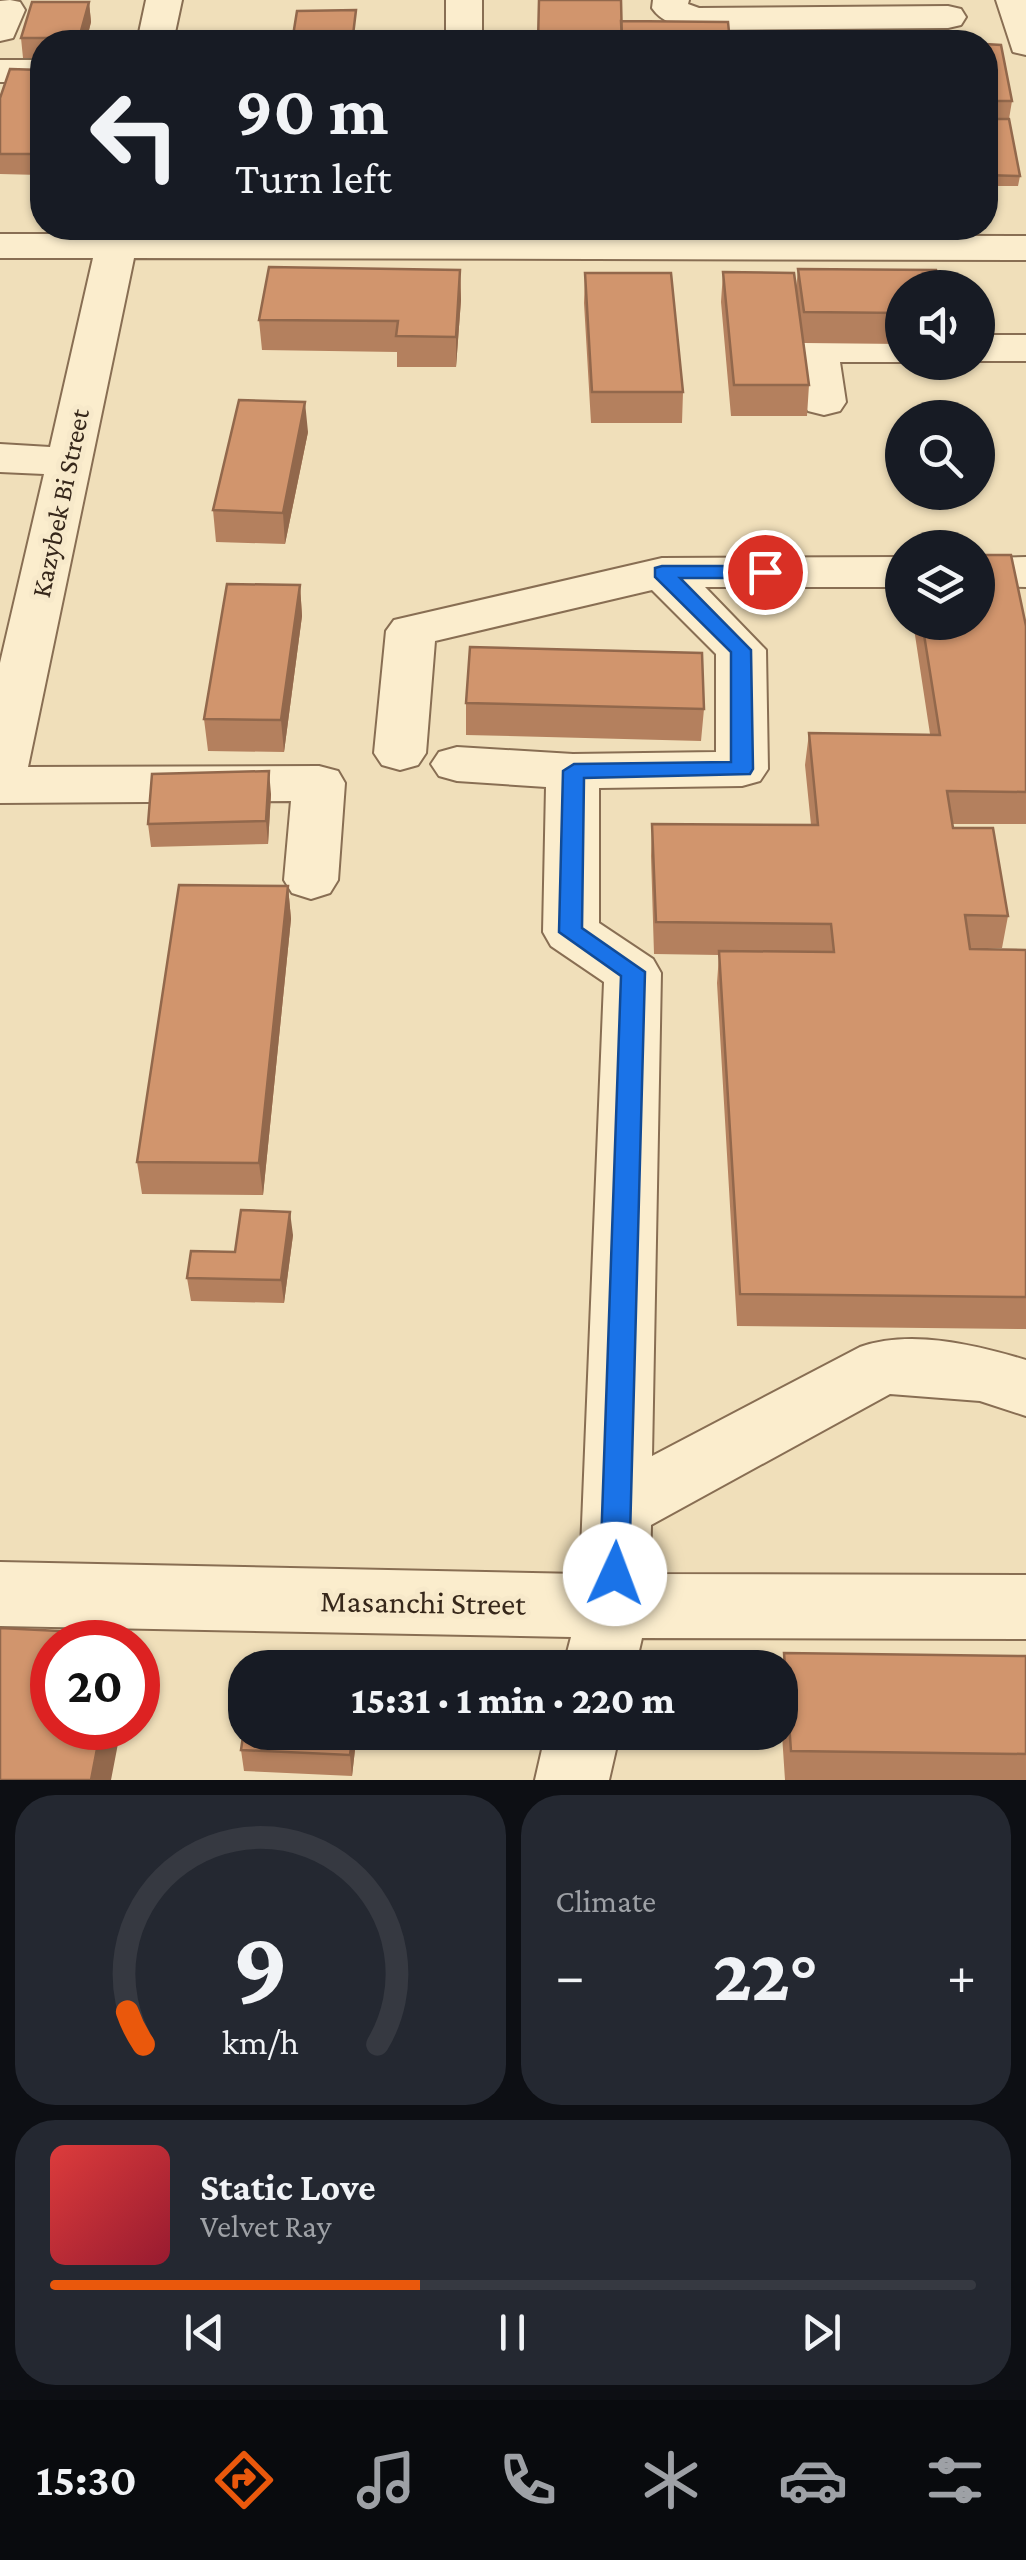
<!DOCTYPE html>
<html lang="en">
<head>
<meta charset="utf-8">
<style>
	:root { --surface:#171b24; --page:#242831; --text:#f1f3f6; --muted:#9ea1a6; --line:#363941; --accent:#ea580c }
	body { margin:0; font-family:"Crimson Pro",serif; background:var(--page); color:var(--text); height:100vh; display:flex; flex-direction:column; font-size:38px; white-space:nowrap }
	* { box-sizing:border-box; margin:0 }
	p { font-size:32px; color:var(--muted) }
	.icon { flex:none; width:55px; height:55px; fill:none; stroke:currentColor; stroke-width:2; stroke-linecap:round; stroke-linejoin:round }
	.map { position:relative; height:1780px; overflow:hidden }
	.side { display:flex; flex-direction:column; gap:15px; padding:15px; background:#0d0f14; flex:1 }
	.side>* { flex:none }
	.hud { position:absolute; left:30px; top:30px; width:968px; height:210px; border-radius:40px; box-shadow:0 2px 8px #0004; background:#171b24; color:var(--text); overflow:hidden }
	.buttons { position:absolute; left:885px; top:270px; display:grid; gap:20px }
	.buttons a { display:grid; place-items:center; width:110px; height:110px; border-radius:50%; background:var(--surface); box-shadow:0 2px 8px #0004; font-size:50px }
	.speed { position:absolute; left:30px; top:1620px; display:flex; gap:20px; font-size:50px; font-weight:700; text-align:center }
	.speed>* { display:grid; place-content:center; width:130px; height:130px; border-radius:50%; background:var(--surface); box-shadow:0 2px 8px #0004; line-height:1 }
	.speed .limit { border:15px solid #d22; background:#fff; color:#111 }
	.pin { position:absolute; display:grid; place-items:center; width:85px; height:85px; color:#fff; margin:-42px; border:5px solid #fff; border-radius:50%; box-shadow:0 2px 10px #0007 }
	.me { position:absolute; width:110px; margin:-55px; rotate:2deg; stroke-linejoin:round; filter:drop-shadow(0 0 8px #0008) }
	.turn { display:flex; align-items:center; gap:35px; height:210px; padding:0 40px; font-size:45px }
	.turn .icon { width:130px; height:130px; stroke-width:2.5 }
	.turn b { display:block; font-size:70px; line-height:85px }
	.big { font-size:75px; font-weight:800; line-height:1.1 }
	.side .card { flex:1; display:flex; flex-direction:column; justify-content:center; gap:15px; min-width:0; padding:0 35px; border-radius:40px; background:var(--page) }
	.side .dial { align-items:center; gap:0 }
	.dial svg { height:260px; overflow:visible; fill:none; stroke:var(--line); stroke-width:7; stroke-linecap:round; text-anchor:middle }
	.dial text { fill:var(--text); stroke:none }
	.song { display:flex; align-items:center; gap:30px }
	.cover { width:120px; height:120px; border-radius:15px; background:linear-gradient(135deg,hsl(0 70% 55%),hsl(350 70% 35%)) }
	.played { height:10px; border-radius:5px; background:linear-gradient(90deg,var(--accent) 40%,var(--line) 40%) }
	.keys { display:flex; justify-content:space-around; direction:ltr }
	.heat { display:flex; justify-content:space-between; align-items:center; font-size:55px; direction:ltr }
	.side .tiles { flex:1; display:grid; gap:15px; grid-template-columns:1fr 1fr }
	.card:last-child { grid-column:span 2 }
	.trip { position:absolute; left:228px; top:1650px; width:570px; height:100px; border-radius:40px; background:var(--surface); box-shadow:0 2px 8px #0004; font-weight:800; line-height:100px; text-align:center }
	.tabs { display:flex; height:160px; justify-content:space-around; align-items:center; background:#090b0e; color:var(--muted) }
	.tabs .icon { width:70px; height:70px }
	.tabs .current { color:var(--accent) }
	.tabs b { font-size:45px; color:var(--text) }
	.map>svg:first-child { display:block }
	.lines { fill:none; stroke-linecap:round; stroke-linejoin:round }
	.minor-casing { stroke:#886e53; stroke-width:4 }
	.minor { fill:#fbedcd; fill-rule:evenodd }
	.wall { fill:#b4805e }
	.shaded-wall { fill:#92684c }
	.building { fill:#d1956d; stroke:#92684c; stroke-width:2.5 }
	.route { fill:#1a73e8; stroke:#114b97; stroke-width:2.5 }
	.labels { text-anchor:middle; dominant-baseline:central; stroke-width:10; stroke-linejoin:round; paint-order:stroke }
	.street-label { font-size:28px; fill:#36271a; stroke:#f7e9ca }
	.near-street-label { font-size:32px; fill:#36271a; stroke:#f7e9ca }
</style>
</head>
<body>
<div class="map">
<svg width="1026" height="1780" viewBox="0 0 1026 1780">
	<rect width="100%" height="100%" fill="#f0dfba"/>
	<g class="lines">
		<defs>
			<path id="minor" d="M10,0l10,2 5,8 -12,28 -13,3v-40z
				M146,0h36l-9,42h-36z
				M446,0h36v42h-36z
				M653,0h36l-1,4 11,4 249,-2 13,3 5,8 -5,8 -13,3 -249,2c-18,-4 -36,-6 -47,-22z
				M996,0h30v55l-13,-3z
				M0,60h42v22h-42z
				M100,228h40l-1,6 887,2v24l-892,-2 -106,509 291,-1 19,5 7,12 -7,97 -8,13 -19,6 -19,-6 -8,-13 7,-79 -291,2v-140l44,-189 -44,-2v-28l50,3 43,-189h-93v-24h98z
				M978,335h48v26h-48z
				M817,336h85v26h-62l6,40 -6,9 -16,4 -16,-4 -6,-9 -6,-53 6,-9z
				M902,557v30h-197l61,63 2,119 -8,12 -18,5 -143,2v135l54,36 8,14 -9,483 208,-109c51,-18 116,-2 166,13v56l-46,-15 -90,-7 -239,131 -1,49 376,1v64l-384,-1 -7,30h-72l8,-31 -571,-11v-64l580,12 24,-592 -53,-36 -8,-14 3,-145 -89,-6 -18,-5 -8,-12 8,-12 18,-5 116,7 143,-2v-98l-64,-64 -217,51 -9,112 -8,12 -18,5 -18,-5 -8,-12 12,-122 8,-11 268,-62z
				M1026,557v30l-48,-1v-28z
				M546,1732h74l-11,48h-74z"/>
		</defs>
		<use href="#minor" class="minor-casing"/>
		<use href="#minor" class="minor"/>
	</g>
	<path class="wall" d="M89,2l2,20 -5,20h-44v16h-19l-2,-20z
		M985,44l27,57 -3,18 11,57 -2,10h-33z
		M42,70l-2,105 -40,-1v-76z
		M798,269l104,19v56l-98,-1 5,42 -2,31h-76l-10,-114 2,-30 73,17z
		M460,270l1,30 -5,67h-59v-15l-135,-2 -3,-30z
		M585,273l98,119 -1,31h-91l-7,-120z
		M308,432l-23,112 -69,-2 -3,-32z
		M300,585l2,31 -18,136 -76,-1 -4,-32z
		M913,622h65l48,4v198h-74l1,4 55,88 -6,32h-32v1l56,1v379l-289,-3 -20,-343 2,-28 -65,-1 -3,-98 1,-32 159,1 -6,-60 4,-32 121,1z
		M466,703l238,6 -3,32 -235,-6z
		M271,794l-3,50 -117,3 -3,-23z
		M288,886l3,33 -28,276 -121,-1 -5,-32z
		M293,1235l-9,68 -93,-2 -4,-23z
		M784,1653l242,3v124h-241l-5,-76v-21z
		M245,1732h112l-5,44 -108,-5 -3,-21z"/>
	<path class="shaded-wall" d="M89,2l2,20 -5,20h-6l-1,-4z
		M42,137v30l-2,8 -3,-21z
		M460,270l1,30 -5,67v-30z
		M305,402l3,30 -23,112 -2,-31z
		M300,585l2,31 -18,136 -3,-32z
		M269,771l2,23 -3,50 -2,-23z
		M288,886l3,33 -28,276 -4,-32z
		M290,1212l3,23 -9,68 -3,-23z
		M101,1728h20l-10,52h-20z
		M353,1732h4l-5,44 -2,-21z"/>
	<path class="building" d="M539,0h82l1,42h-84z
		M32,2h57l-10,36h-58z
		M356,10l-3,25h73v7h-134l5,-31z
		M621,21l107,1 2,20h-108z
		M985,44l16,1 11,56h-27z
		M10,69l32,1v67l-5,17h-37v-56z
		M985,119h24l11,57 -35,-1z
		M269,267l191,3 -4,67 -60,-1 2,-15 -139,-1z
		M798,269l138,1 3,18h-37v25l-98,-1z
		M723,272l71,1 15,112h-75z
		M585,273h86l12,119h-91z
		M239,400l66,2 -22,111 -70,-3z
		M978,555h33l15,71v166l-79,-1 6,37h40l15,88 -43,-1 5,34 56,1v347l-286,-3 -21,-343 115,1 -3,-28 -175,-2 -4,-98 166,1 -9,-92 131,2 -18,-113h56z
		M227,584l73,1 -19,135 -77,-1z
		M470,647l232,6 2,56 -238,-6z
		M269,771l-3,50 -118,3 4,-50z
		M179,885l109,1 -29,277 -122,-1z
		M241,1210l49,2 -9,68 -94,-2 4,-27 44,1z
		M0,1628l118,6 -2,8h-64v86h49l-10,52h-91z
		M784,1653l242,3v98l-235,-3z
		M255,1656l105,5 -1,7h-106z
		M245,1722v10h108l-3,23 -109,-5z"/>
	<path class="route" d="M662,566h103l10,6 -10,6h-85l71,72 2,119 -3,5 -166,4 -2,150 63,44 -16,602 -4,9 -10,4 -11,-4 -4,-9 21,-598 -62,-44 4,-161 11,-7 157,-2v-110l-76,-75v-9z"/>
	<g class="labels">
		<g class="street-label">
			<text transform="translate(60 503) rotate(-78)">Kazybek Bi Street</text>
		</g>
		<g class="near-street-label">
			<text transform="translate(423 1602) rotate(1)">Masanchi Street</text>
		</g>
	</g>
</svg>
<div class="buttons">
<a><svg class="icon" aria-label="sound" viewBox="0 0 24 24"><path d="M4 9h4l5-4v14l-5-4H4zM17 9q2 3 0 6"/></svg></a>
<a><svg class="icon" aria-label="search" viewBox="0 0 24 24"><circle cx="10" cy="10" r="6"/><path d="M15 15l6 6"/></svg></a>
<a><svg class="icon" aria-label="layers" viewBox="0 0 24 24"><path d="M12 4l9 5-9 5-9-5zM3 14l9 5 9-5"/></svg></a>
</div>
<div class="speed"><div class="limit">20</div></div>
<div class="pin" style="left:765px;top:572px;background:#d93025"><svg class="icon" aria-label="arrive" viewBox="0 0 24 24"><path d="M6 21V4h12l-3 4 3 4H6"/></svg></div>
<svg class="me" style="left:615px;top:1574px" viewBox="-20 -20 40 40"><circle r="19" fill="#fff"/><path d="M0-13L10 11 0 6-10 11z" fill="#1a73e8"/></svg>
<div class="trip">15:31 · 1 min · 220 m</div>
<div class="hud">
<div class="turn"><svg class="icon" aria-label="left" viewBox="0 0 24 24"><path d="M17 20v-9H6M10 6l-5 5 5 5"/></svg><div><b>90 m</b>Turn left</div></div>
</div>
</div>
<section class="side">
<div class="tiles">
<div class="card dial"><svg viewBox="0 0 100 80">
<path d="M14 69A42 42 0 1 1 86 69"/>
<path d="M14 69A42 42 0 0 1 9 59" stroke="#ea580c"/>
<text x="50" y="56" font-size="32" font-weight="700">9</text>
<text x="50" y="72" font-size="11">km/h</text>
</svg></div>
<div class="card"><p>Climate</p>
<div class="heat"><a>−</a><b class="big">22°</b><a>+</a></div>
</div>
<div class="card">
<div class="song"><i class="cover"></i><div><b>Static Love</b><p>Velvet Ray</p></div></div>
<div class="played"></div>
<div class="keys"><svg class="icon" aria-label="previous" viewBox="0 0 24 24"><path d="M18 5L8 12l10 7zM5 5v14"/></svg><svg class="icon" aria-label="pause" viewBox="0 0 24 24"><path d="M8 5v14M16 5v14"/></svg><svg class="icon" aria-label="next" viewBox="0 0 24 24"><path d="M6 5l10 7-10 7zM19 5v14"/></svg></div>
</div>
</div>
</section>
<nav class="tabs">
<b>15:30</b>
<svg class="icon current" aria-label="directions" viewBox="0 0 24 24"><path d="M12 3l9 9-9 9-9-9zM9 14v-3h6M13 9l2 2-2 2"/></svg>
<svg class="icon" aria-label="music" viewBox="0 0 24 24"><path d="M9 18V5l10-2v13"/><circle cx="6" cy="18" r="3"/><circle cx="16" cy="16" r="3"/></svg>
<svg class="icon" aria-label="phone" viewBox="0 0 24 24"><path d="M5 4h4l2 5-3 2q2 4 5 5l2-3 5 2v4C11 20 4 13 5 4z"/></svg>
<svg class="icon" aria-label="climate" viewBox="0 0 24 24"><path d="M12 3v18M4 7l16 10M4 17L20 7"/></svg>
<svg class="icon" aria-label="car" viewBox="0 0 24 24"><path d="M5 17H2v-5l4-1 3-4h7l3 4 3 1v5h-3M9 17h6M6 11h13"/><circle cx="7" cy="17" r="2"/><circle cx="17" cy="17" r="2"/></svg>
<svg class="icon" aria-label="filters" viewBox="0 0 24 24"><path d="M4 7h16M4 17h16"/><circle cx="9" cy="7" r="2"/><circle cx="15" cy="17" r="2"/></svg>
</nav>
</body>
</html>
